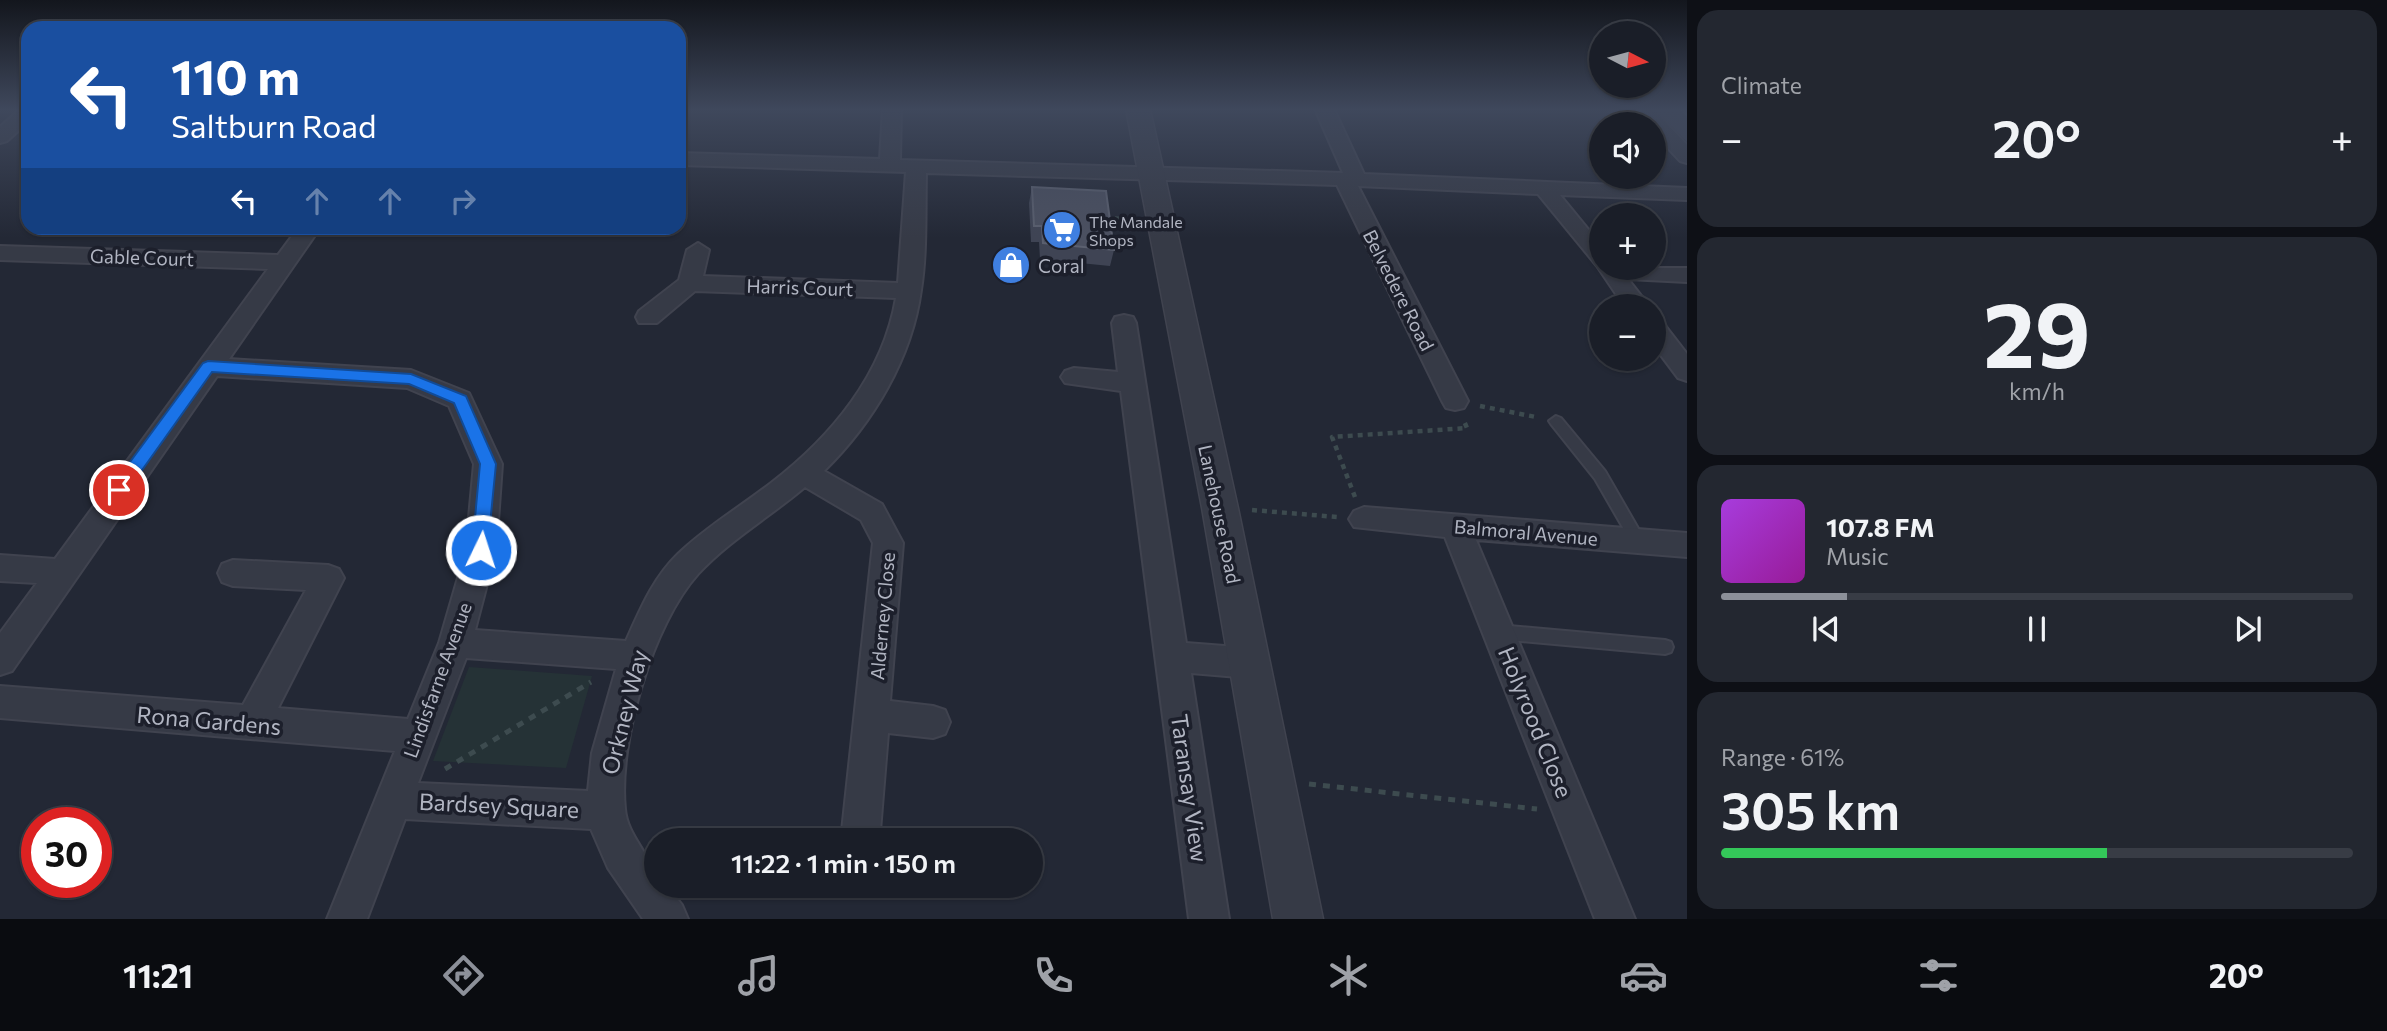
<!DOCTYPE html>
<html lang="en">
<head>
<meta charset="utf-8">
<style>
	:root { --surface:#1a1e28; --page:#232730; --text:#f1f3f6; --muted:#9fa2a8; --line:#383c45; --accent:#8c9099 }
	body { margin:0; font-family:Commissioner,sans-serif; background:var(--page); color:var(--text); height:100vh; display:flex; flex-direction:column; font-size:26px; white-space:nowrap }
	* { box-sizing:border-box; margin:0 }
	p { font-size:23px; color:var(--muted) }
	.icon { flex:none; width:38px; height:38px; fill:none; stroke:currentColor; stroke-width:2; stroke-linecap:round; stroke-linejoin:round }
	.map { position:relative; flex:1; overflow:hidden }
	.details { display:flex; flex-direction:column; gap:10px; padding:10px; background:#0e1016; width:700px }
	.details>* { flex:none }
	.guide { position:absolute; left:21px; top:21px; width:665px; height:214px; border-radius:21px; box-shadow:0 2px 5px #0004,0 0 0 2px var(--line); background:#1a4fa0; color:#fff; overflow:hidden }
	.needle { width:46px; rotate:96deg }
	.fabs { position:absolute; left:1589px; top:21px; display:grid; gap:14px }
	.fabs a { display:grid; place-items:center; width:77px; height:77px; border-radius:50%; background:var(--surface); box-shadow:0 2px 5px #0004,0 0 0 2px var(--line); font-size:35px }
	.speed { position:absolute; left:21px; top:807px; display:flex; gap:14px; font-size:35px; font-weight:700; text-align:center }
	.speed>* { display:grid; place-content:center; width:91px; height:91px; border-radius:50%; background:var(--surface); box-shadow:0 2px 5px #0004,0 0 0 2px var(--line); line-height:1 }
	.speed .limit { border:10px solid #d22; background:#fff; color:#111 }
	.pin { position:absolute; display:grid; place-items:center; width:60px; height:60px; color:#fff; margin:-30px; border:4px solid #fff; border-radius:50%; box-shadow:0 2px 7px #0007 }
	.me { position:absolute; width:77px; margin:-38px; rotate:4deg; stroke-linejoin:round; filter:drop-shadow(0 0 5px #0008) }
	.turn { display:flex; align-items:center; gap:24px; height:147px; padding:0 35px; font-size:32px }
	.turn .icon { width:91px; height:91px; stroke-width:2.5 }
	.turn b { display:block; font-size:49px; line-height:60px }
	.lanes { display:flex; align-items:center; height:66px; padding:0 35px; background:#0003; justify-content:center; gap:35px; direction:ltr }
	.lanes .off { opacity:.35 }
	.big { font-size:52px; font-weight:600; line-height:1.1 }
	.details .widget { flex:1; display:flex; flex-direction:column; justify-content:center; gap:10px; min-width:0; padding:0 24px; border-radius:21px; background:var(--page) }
	.details .dial { align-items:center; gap:0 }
	.dial b { font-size:91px; line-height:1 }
	.song { display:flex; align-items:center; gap:21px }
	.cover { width:84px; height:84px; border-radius:10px; background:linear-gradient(135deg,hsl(280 70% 55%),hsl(300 70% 35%)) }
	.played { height:7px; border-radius:4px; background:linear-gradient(90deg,var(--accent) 20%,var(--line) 20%) }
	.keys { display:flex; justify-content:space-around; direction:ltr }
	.heat { display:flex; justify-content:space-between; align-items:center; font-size:38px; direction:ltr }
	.charge { height:10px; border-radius:5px; background:linear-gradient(90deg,#34c759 61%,var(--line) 0) }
	.trip { position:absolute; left:644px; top:828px; width:399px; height:70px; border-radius:35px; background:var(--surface); box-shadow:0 2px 5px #0004,0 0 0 2px var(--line); font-weight:600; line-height:70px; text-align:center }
	.menu { display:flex; height:112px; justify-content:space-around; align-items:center; background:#0a0c10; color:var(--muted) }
	.menu .icon { width:49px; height:49px }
	.menu .current { color:var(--accent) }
	.menu b { font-size:32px; color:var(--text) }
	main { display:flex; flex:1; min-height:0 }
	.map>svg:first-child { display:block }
	.green { fill:#253236 }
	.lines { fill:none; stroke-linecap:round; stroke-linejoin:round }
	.service-casing { stroke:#40434f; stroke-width:4 }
	.minor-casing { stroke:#40434f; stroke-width:4 }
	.tertiary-casing { stroke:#40434f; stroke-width:3 }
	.path-far2 { stroke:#3d4b4f; stroke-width:3.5; stroke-dasharray:4.5 4.5; stroke-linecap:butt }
	.path-far1 { stroke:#3d4b4f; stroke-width:4.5; stroke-dasharray:5 5; stroke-linecap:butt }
	.path { stroke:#3d4b4f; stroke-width:5; stroke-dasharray:7 7; stroke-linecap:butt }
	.service { fill:#363a46; fill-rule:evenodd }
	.minor { fill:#363a46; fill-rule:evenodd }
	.tertiary { fill:#363a46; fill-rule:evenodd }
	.wall { fill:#3f4454 }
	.building { fill:#4b5060; stroke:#5b606f; stroke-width:2 }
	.route { fill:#1a73e8; stroke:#114b97; stroke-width:2 }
	.labels { text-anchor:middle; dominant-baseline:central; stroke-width:7; stroke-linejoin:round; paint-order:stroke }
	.far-poi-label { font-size:16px; fill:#b1b5c2; stroke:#1c1f2b; text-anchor:start }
	.street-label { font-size:19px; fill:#b1b5c2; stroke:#1c1f2b }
	.poi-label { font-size:19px; fill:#b1b5c2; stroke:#1c1f2b; text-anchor:start }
	.near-street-label { font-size:23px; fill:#b1b5c2; stroke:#1c1f2b }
</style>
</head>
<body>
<main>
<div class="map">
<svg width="1687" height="919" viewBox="0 0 1687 919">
	<rect width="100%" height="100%" fill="#232835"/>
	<path class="green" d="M469,667l123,9 -26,92 -133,-7z"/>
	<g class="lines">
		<defs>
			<path id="service" d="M1556,416l5,2 44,53 38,66 3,4 -3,4 -5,2 -5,-2 -38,-66 -44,-55 -2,-3z
				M1498,625l167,15 6,2 2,5 -2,5 -6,2 -167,-15 -6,-2 -2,-5 2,-5z"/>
			<path id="minor" d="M20,109h8v13l-21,19 -7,2v-16z
				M883,109h18l-1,51 443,13 -28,-64h19l30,65 323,14v12l-127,-5 41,50v23h86v14l-59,-3 21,27h-25l-27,-40 -59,-72 -180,-8 110,215 -4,7 -9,2 -9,-2 -4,-7 -105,-216 -411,-12c-1,38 1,79 -5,117 -9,68 -48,133 -97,181l58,33 21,39 -13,158 43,5 12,4 5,12 -5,12 -12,4 -45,-5 -8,98 -4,9h-30l-4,-9 31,-288 -12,-23 -56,-33c-34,29 -77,54 -107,87 -45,50 -80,168 -73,235 2,29 31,49 31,77h11l15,19 6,14h-45l-35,-51 -17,-39 -186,-10 -38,100h-40l68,-168 -395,-33v-32l243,19 63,-115 -73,-4 -11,-4 -4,-9 4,-9 11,-4 95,5 11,4 5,9 -66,130 130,11 31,-76 27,-93 8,-86 -25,-58 -42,-18 -190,-12 -205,295 -12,4v-42l37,-50 -37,-2v-26l55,4 213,-290 -268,-9v-14l278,9 20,-27h22l-91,131 182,11 58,23 33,71 -6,86 -21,80 151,11c14,-31 27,-63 52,-87 28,-27 62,-47 93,-71 60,-46 112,-108 125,-185l-201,-7 -38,32h-18l-3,-6 3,-6 40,-31 8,-30 11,-7 11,7 -6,26 195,7 8,-111 -227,-7v-12l201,6zM466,658l150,11 -24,84 -4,38 -170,-8z
				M1633,109h20l34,36v18l-7,-2 -26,-28v-9h-8z
				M1124,315l9,2 3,6 50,320 64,5 12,4 5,11 -5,11 -12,4 -59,-5 38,246h-40l-68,-528 -56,-8 -4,-6 4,-6 9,-3 44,4 -6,-49 3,-6z
				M1654,321l9,2 24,31v27l-9,-3 -24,-32z
				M1364,507l323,26v24l-211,-17 159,379h-40l-150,-382 -91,-10 -5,-8 5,-8z"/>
			<path id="tertiary" d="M1126,109h24l88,399 85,411h-50l-71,-411z"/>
		</defs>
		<use href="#service" class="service-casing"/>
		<use href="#minor" class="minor-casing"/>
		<use href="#tertiary" class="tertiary-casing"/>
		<path class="path-far2" d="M1115,218l16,1"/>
		<path class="path-far1" d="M1480,406l56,11
			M1355,497l-23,-60 135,-9 -3,-7
			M1252,510l85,7"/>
		<path class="path" d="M445,769l146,-87
			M1309,784l228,25"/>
		<use href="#service" class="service"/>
		<use href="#minor" class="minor"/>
		<use href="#tertiary" class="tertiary"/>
	</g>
	<path class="wall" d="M1655,109h32v33z
		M1032,187l82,63 -4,16 -70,-7 -1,-17h-8l-2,-39z"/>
	<path class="building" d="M1681,109h6v6z
		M1032,187l74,4 8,59 -71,-7 -1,-17h-8z"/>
	<linearGradient id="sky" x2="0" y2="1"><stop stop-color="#13161d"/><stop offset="0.46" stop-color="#3f485c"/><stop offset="1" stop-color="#3f485c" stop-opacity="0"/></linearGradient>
	<rect width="1687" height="238" fill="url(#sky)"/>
	<path class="route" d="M208,361l203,13 55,22 30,68 -9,91h-12l-3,-5 8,-86 -26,-61 -45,-19 -197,-12 -87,122h-12v-9l90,-122z"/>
	<defs>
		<symbol id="supermarket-disc" viewBox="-11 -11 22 22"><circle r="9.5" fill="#3f7fe0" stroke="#1c1f2b"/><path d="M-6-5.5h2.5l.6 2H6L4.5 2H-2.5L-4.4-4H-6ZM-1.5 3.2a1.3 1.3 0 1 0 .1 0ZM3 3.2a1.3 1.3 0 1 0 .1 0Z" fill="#fff"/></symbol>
		<symbol id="shop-disc" viewBox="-11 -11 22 22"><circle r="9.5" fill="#3f7fe0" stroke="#1c1f2b"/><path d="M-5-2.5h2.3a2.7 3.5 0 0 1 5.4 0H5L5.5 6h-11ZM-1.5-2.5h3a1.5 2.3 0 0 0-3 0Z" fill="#fff"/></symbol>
	</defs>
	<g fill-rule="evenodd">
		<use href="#supermarket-disc" x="1040" y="208" width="44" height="44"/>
		<use href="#shop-disc" x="989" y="243" width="44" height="44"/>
	</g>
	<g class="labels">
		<g class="far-poi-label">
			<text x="1089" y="221">The Mandale<tspan x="1089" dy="18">Shops</tspan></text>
		</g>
		<g class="street-label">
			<text transform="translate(142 257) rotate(2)">Gable Court</text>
			<text transform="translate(800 287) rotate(2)">Harris Court</text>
			<text transform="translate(1399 290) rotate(63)">Belvedere Road</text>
			<text transform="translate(1220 514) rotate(78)">Lanehouse Road</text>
			<text transform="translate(1526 532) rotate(5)">Balmoral Avenue</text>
			<text transform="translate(882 616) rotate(-85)">Alderney Close</text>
			<text transform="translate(437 680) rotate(-70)">Lindisfarne Avenue</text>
		</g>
		<g class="poi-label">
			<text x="1038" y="265">Coral</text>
		</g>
		<g class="near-street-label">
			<text transform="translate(624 712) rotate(-76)">Orkney Way</text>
			<text transform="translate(209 720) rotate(5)">Rona Gardens</text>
			<text transform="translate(1536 722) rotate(68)">Holyrood Close</text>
			<text transform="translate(1190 788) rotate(82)">Taransay View</text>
			<text transform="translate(499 805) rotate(3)">Bardsey Square</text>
		</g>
	</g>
</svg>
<div class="fabs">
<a><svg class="needle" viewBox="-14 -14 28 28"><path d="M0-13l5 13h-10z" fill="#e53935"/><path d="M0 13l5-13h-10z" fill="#9fa2a8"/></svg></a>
<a><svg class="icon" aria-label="sound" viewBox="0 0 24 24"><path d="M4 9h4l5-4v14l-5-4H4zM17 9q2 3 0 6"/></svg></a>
<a>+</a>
<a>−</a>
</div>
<div class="speed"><div class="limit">30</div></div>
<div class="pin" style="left:119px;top:490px;background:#d93025"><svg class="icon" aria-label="arrive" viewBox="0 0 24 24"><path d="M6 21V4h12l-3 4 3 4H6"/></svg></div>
<svg class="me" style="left:481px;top:550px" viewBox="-20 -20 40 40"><circle r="17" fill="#1a73e8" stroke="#fff" stroke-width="3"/><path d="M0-11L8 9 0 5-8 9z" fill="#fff"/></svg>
<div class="trip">11:22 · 1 min · 150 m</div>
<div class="guide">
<div class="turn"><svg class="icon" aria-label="left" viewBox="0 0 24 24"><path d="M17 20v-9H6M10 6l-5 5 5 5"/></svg><div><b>110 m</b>Saltburn Road</div></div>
<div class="lanes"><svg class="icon" aria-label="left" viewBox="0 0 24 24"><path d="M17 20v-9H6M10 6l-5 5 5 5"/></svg><svg class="icon off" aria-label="ahead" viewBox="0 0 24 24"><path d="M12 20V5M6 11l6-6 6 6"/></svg><svg class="icon off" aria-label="ahead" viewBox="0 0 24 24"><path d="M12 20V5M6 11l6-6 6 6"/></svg><svg class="icon off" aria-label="right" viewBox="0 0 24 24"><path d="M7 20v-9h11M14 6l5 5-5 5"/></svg></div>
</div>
</div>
<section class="details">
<div class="widget"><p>Climate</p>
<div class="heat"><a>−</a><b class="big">20°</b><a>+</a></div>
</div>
<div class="widget dial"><b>29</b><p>km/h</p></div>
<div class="widget">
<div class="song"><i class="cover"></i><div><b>107.8 FM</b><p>Music</p></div></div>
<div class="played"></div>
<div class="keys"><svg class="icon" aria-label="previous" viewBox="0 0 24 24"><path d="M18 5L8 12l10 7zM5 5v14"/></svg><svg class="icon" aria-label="pause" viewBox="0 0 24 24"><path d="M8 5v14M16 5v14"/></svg><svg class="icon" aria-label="next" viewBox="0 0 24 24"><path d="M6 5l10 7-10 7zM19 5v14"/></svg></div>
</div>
<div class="widget"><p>Range · 61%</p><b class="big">305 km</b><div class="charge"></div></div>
</section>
</main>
<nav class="menu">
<b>11:21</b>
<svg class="icon current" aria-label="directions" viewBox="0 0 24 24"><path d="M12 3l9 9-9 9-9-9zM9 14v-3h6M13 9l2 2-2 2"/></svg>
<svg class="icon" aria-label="music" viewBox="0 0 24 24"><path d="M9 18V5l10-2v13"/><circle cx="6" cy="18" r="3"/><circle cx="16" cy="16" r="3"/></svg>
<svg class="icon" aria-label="phone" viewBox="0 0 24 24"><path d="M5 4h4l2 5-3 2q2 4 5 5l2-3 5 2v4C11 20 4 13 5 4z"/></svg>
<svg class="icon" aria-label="climate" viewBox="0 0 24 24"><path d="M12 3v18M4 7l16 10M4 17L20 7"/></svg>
<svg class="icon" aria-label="car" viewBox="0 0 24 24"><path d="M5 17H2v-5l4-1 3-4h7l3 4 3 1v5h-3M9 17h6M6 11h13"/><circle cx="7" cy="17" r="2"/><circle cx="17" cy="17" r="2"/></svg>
<svg class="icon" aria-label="filters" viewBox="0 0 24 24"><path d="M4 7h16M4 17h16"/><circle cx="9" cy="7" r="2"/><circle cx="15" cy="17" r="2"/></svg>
<b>20°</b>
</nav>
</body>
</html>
